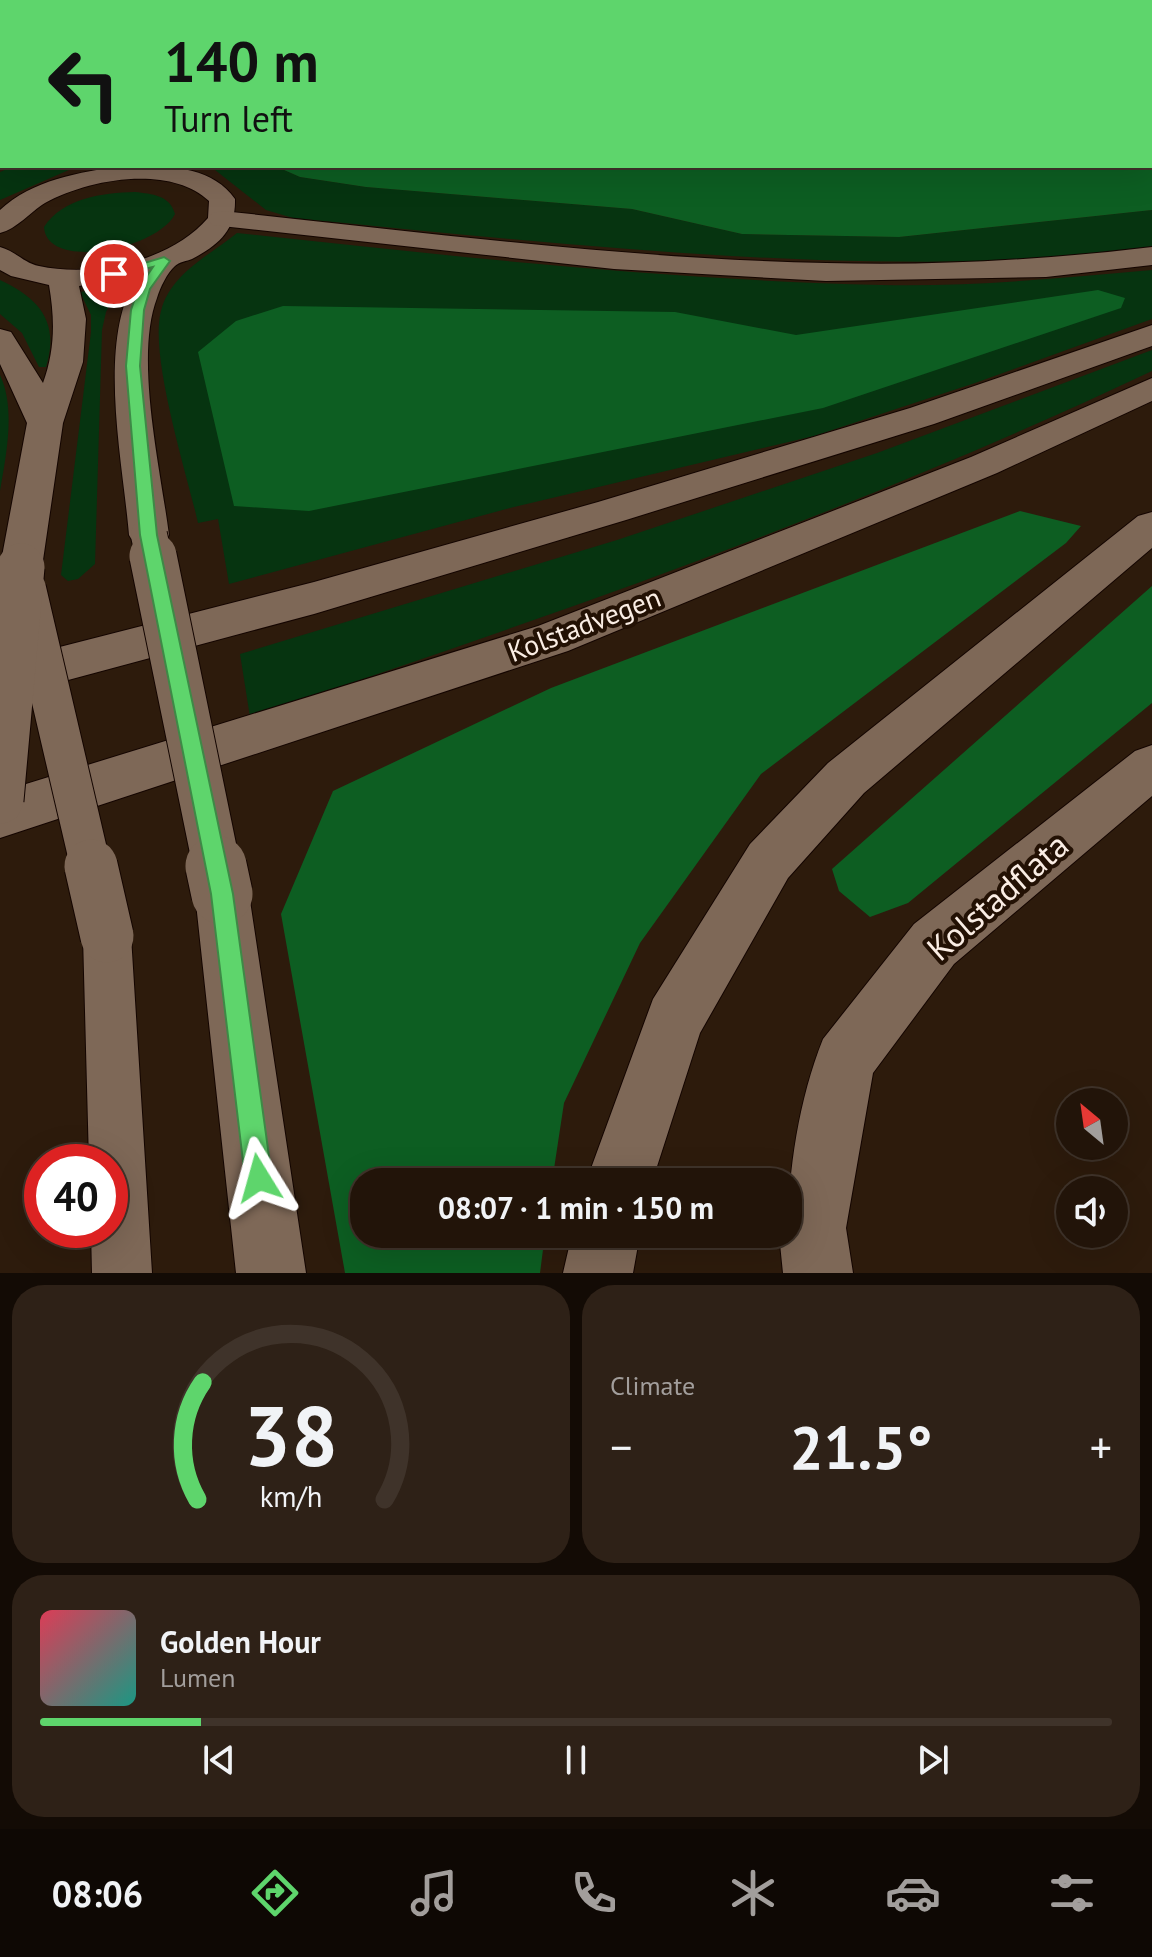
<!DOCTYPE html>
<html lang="en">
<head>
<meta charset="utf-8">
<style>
	:root { --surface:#221409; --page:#2e2117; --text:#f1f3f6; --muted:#a29e9c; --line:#3f332a; --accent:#5ed56c }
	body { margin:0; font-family:"PT Sans",sans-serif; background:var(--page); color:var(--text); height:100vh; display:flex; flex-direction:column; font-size:30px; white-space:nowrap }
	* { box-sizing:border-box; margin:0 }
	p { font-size:26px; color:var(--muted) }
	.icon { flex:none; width:44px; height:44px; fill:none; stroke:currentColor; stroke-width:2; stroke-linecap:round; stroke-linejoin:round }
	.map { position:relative; height:1273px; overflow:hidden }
	.side { display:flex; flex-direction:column; gap:12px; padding:12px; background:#130b05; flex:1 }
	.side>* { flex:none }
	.hud { position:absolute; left:0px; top:0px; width:1152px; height:168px; box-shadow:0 8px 32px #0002,0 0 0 2px var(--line); background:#5ed56c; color:#111; overflow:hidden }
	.needle { width:52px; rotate:331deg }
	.controls { position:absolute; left:1056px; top:1088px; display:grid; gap:16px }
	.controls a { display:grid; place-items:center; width:72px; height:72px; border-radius:50%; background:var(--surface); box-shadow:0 8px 32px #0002,0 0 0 2px var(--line); font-size:40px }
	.speed { position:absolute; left:24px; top:1144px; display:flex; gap:16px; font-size:40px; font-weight:700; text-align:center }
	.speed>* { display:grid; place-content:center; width:104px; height:104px; border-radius:50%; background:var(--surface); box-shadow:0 8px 32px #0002,0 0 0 2px var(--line); line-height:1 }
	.speed .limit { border:12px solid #d22; background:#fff; color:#111 }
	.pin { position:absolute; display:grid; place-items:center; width:68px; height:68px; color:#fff; margin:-34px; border:4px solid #fff; border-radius:50%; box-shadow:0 2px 8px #0007 }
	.me { position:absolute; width:88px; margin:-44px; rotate:352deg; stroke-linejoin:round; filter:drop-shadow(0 0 6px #0008) }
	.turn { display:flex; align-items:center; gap:28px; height:168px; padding:0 32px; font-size:36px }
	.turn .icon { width:104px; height:104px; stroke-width:2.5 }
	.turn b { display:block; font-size:56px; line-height:68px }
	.big { font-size:60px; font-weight:700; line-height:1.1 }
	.side .tile { flex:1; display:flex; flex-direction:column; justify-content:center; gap:12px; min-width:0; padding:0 28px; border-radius:32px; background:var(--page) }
	.side .dial { align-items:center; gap:0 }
	.dial svg { height:208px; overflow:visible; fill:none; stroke:var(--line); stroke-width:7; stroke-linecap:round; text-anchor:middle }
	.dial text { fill:var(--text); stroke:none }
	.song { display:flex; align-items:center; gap:24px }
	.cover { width:96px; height:96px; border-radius:12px; background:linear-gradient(135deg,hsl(350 70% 55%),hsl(170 70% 35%)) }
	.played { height:8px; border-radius:4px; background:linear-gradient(90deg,var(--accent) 15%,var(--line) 15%) }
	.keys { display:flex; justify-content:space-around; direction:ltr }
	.heat { display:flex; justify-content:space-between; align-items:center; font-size:44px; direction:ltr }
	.side .tiles { flex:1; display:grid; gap:12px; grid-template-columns:1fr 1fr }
	.tile:last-child { grid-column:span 2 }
	.trip { position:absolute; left:350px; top:1168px; width:452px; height:80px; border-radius:32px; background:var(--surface); box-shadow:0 8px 32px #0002,0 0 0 2px var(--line); font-weight:700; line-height:80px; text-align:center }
	.tab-bar { display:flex; height:128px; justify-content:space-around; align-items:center; background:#0e0804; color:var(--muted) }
	.tab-bar .icon { width:56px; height:56px }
	.tab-bar .selected { color:var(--accent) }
	.tab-bar b { font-size:36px; color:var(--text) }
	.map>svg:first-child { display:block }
	.green { fill:#063410 }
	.forest { fill:#0d5e22 }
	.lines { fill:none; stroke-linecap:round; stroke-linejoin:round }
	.service-casing { stroke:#140500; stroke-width:2 }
	.minor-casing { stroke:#140500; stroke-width:2 }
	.tertiary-casing { stroke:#140500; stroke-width:2 }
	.secondary-casing { stroke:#140500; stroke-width:2 }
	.path { stroke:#87776b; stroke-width:2; stroke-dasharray:4 2; stroke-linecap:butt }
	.service { fill:#7e6857; fill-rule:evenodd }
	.minor { fill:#7e6857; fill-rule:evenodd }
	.tertiary { fill:#7e6857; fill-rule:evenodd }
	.secondary { fill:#7e6857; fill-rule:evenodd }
	.service-bridge-far1-casing { stroke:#140500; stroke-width:42; stroke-linecap:butt }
	.service-bridge-casing { stroke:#140500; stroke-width:55; stroke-linecap:butt }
	.tertiary-bridge-far2-casing { stroke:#140500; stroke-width:38; stroke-linecap:butt }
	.tertiary-bridge-far1-casing { stroke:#140500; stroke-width:49; stroke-linecap:butt }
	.tertiary-bridge-casing { stroke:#140500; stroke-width:63; stroke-linecap:butt }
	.service-bridge-far1 { stroke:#7e6857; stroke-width:40 }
	.service-bridge { stroke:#7e6857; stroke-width:53 }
	.tertiary-bridge-far2 { stroke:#7e6857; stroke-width:36 }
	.tertiary-bridge-far1 { stroke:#7e6857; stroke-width:47 }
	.tertiary-bridge { stroke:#7e6857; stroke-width:61 }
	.route { fill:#5ed56c; stroke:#3d8a46; stroke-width:2 }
	.labels { text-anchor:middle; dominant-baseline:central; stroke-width:8; stroke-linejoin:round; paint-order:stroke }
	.street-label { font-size:28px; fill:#faede4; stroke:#231104 }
	.near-street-label { font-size:34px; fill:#faede4; stroke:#231104 }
</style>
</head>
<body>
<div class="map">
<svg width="1152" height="1273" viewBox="0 0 1152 1273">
	<rect width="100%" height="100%" fill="#2d1b0c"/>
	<path class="green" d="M14,166h64l-78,34v-28z
		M210,166h65l25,11 66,10 266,22 110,25 157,3 253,-27v37c-109,17 -223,16 -333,13 -176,-6 -351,-25 -526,-42l-27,-8z
		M135,192c17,2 35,3 40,22 -17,35 -128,58 -131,13 19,-29 58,-34 91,-35z
		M237,233c214,23 428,47 644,52 90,2 181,-7 271,-15v49l-177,64 -161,53 -300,71 -285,77 -11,-65 -20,4c-11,-49 -49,-167 -37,-212 9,-37 49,-56 76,-78z
		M0,280c39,18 60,42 46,87h-7l-17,-34 -22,-19z
		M120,286l-14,26 -4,18 -7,234 -17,15 -10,2 -7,-6 30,-243v-17l-11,-23z
		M1152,350v21c-291,138 -597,244 -902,346l-10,-63 377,-114 260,-87z
		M0,375c16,34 6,80 0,116z"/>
	<path class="forest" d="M1003,0h149v210l-253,27 -157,-3 -110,-25 -266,-22 -66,-10 -25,-11h875v-164h-150z
		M1098,290l27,8 -4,10 -298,100 -514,103 -75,-5 -36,-154 38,-31 47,-15 392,6 121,23z
		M1020,511l61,15 -15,17 -305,231 -121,169 -76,160 -12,79h-188v52h181l-5,39h-195l-64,-359 52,-123 218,-103z
		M1152,586v117l-244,200 -38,14 -31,-26 -7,-22z"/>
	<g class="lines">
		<defs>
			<path id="service" d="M76,0h17l-18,2z
				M475,0h16v2h-16z
				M660,0h82l-83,2z
				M0,16h2v10h-2z
				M107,912l17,7 7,17 21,337h-60l-1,-43h19v-68h-21l-6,-226 7,-17z"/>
			<path id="minor" d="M571,0h23l-24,2z
				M623,0h24l1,2h-24z
				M1152,745v51l-198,168 -81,109 -27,155 7,45h-70l-4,-39h9c0,-64 11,-135 35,-195l91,-115 221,-173z"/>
			<path id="tertiary" d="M227,0h19l-20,2z
				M270,0h19l-20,2z
				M122,166c39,0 88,-3 113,33 1,31 -16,46 -43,60 -5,2 -13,3 -17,7 -8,7 -15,22 -18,32 -23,60 4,173 12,237l-6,10 -14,4 -14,-4 -6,-10c-6,-73 -33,-194 8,-258l-58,9 7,33 -3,43 -20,61 -21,144 -6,10 -15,5 -15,-5 -6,-10 27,-144 -27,-59v-35l11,3 32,51c12,-33 12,-63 6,-98l-38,-9 -11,-6v-23c15,4 24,16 39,19 56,12 132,-5 169,-48l1,-17c-39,-37 -121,-22 -164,2 -15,9 -28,26 -45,30v-23c32,-30 80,-38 122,-44z
				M1152,512v36l-288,245 -76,85 -88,155 -48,149h-66l67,-183 97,-155 78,-81 310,-247z
				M222,868l19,8 8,18 57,379h-70l-41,-379 8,-18z
				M572,1234h68l-7,39h-70z"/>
			<path id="secondary" d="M222,211c200,21 402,48 604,52 108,3 218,-3 326,-16v18l-106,12 -220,4 -212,-12 -402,-44 -4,-6 4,-6z
				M1152,325v21l-218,78 -308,96 -312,94 -309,83 -5,-1v-34l5,-1 309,-79 284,-80 312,-94z
				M1152,378v23l-155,72 -429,178 -568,187v-46l538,-166 433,-169z"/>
		</defs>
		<use href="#service" class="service-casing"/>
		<use href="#minor" class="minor-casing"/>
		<use href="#tertiary" class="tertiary-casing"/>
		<use href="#secondary" class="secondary-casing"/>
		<path class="path" d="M143,2l24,-2"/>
		<use href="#service" class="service"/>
		<use href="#minor" class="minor"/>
		<use href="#tertiary" class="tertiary"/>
		<use href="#secondary" class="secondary"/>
		<defs>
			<path id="service-bridge-far1" d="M26,589l65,279"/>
			<path id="service-bridge" d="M91,866l16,70"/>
			<path id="tertiary-bridge-far2" d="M149,535l5,23"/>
			<path id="tertiary-bridge-far1" d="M153,556l64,312
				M0,800l21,-233"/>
			<path id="tertiary-bridge" d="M216,866l6,28"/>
		</defs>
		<use href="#service-bridge-far1" class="service-bridge-far1-casing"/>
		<use href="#service-bridge" class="service-bridge-casing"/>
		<use href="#tertiary-bridge-far2" class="tertiary-bridge-far2-casing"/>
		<use href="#tertiary-bridge-far1" class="tertiary-bridge-far1-casing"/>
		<use href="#tertiary-bridge" class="tertiary-bridge-casing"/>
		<use href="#service-bridge-far1" class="service-bridge-far1"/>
		<use href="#service-bridge" class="service-bridge"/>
		<use href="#tertiary-bridge-far2" class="tertiary-bridge-far2"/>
		<use href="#tertiary-bridge-far1" class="tertiary-bridge-far1"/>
		<use href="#tertiary-bridge" class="tertiary-bridge"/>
	</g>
	<path class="route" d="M164,257l6,4 -20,28 -6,21 -4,56 17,169 76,359 39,284 -4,10 -9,4 -10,-4 -4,-10 -34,-284 -71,-359 -14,-169 5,-56 7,-21 15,-22 -39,10 -6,-3z"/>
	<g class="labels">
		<g class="street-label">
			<text transform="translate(584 624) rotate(-21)">Kolstadvegen</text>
		</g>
		<g class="near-street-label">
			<text transform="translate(997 896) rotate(-41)">Kolstadflata</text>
		</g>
	</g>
</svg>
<div class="controls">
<a><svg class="needle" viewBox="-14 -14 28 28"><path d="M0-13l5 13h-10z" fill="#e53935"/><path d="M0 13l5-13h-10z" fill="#a29e9c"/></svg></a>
<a><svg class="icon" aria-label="sound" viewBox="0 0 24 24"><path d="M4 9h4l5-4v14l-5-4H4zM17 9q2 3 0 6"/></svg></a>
</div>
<div class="speed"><div class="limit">40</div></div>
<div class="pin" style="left:114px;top:274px;background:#d93025"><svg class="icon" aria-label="arrive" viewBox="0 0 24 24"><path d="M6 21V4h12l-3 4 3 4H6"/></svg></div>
<svg class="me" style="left:259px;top:1178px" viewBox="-20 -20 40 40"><path d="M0-17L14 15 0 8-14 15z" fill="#5ed56c" stroke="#fff" stroke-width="4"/></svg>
<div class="trip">08:07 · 1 min · 150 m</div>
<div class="hud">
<div class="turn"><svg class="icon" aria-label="left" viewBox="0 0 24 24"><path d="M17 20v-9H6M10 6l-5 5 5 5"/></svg><div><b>140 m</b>Turn left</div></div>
</div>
</div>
<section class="side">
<div class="tiles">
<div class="tile dial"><svg viewBox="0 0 100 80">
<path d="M14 69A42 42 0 1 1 86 69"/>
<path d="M14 69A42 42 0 0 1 16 24" stroke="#5ed56c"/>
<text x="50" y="56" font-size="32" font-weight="700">38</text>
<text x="50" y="72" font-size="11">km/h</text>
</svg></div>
<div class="tile"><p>Climate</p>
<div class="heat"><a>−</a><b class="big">21.5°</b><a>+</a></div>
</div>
<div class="tile">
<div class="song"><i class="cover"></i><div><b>Golden Hour</b><p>Lumen</p></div></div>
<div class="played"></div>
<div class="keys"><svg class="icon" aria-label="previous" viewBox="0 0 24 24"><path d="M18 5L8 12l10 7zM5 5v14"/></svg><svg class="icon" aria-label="pause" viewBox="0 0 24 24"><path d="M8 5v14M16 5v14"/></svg><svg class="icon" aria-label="next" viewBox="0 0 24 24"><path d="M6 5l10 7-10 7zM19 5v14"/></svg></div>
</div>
</div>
</section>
<nav class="tab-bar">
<b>08:06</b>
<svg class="icon selected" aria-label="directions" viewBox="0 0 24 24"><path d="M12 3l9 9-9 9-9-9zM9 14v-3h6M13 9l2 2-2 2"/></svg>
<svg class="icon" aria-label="music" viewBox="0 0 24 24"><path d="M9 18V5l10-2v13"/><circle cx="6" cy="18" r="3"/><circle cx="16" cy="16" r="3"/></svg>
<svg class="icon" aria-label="phone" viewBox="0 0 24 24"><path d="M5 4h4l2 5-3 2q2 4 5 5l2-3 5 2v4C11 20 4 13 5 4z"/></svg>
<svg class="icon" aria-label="climate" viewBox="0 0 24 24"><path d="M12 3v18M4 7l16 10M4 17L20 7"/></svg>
<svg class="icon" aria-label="car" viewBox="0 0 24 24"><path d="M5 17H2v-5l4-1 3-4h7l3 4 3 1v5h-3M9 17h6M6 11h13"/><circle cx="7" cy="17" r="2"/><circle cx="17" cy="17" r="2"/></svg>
<svg class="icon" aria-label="filters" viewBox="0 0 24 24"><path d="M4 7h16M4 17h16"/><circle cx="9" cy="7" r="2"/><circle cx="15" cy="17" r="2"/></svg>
</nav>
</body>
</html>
